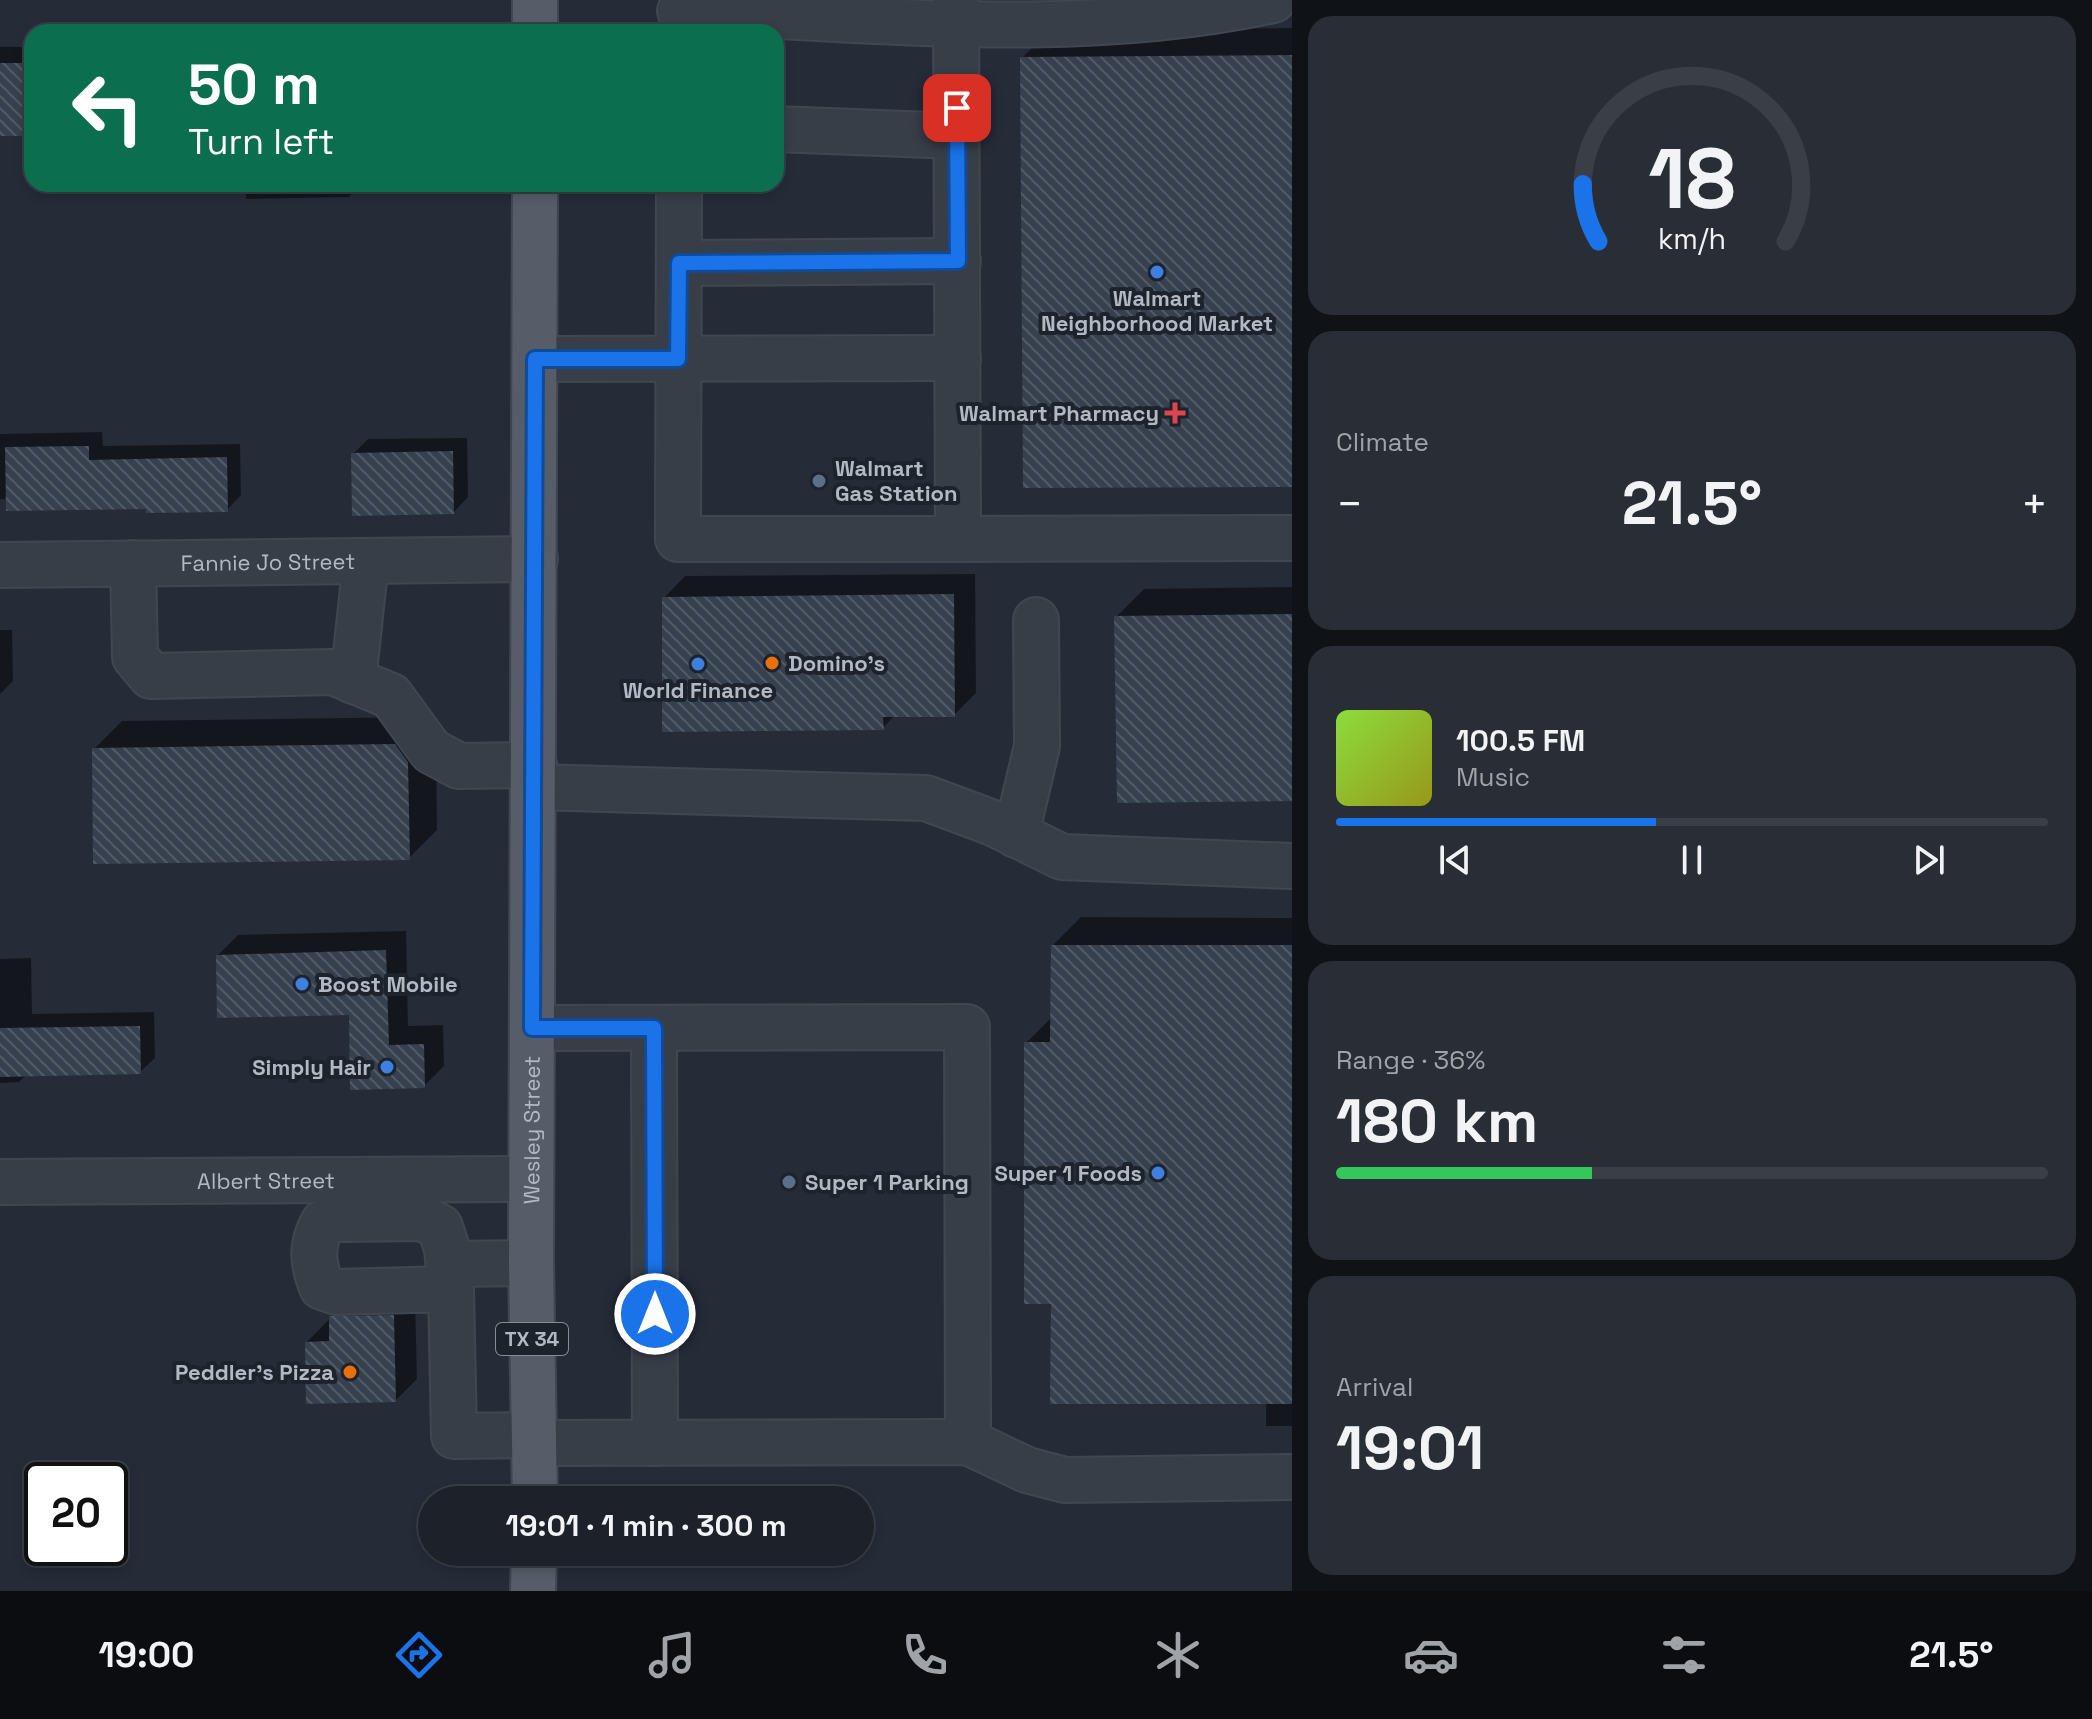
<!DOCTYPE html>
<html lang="en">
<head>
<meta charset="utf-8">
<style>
	:root { --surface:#1c212a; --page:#292e36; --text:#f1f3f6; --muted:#a0a3a8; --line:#3a3e47; --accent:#1a73e8 }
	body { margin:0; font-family:"Space Grotesk",sans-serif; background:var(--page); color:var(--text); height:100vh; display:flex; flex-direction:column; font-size:30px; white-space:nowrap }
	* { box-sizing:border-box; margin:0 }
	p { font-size:26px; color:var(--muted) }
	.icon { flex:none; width:44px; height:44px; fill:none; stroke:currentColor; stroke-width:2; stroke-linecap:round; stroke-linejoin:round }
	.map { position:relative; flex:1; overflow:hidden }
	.panel { display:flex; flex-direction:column; gap:16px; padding:16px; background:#0f1217; width:800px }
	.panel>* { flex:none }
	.banner { position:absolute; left:24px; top:24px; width:760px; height:168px; border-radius:24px; box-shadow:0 4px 12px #0003,0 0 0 2px var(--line); background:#0b6e4f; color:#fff; overflow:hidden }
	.speed { position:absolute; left:24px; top:1462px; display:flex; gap:16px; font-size:40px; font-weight:700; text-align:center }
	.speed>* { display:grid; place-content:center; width:104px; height:104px; border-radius:50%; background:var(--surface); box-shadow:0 4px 12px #0003,0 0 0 2px var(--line); line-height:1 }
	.speed .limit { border:4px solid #111; border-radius:12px; background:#fff; color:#111 }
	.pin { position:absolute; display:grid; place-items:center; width:68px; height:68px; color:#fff; margin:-34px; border-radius:16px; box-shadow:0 4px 12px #0006 }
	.me { position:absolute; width:88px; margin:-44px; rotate:0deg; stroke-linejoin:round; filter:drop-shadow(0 0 6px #0008) }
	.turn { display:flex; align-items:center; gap:28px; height:168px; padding:0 32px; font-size:36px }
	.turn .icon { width:104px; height:104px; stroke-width:2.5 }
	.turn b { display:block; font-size:56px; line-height:68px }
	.big { font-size:60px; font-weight:700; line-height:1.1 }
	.panel .card { flex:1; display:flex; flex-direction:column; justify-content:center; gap:12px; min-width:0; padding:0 28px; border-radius:24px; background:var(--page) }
	.panel .dial { align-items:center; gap:0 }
	.dial svg { height:208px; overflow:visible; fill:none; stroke:var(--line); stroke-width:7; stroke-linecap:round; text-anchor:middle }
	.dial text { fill:var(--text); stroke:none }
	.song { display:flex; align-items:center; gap:24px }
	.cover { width:96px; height:96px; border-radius:12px; background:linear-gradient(135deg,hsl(90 70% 55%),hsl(60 70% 35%)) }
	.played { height:8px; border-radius:4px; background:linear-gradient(90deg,var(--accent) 45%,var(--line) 45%) }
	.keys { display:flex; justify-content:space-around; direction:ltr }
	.heat { display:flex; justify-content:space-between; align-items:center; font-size:44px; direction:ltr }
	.charge { height:12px; border-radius:6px; background:linear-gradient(90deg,#34c759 36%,var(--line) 0) }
	.trip { position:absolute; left:418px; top:1486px; width:456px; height:80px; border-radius:40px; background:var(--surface); box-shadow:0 4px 12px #0003,0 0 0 2px var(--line); font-weight:700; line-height:80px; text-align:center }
	.tab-bar { display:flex; height:128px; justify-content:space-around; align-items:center; background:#0b0d11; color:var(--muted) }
	.tab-bar .icon { width:56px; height:56px }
	.tab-bar .selected { color:var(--accent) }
	.tab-bar b { font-size:36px; color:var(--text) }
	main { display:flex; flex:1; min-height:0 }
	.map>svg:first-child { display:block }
	.shadow { fill:#0007 }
	.building { fill:url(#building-back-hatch) }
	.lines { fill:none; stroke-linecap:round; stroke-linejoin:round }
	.minor-casing { stroke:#414751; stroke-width:48 }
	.major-casing { stroke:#414751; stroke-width:48 }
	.minor { stroke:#383e48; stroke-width:44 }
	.major { stroke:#565d68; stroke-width:44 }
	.route-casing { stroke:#114b97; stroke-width:20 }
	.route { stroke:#1a73e8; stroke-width:14 }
	.shop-dot { fill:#3f7fe0; stroke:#1d232d; stroke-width:3 }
	.health-dot { fill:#e0444e; stroke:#1d232d; stroke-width:3 }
	.service-dot { fill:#5c6f8a; stroke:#1d232d; stroke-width:3 }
	.food-dot { fill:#e8710a; stroke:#1d232d; stroke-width:3 }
	.labels { text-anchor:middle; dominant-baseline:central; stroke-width:8; stroke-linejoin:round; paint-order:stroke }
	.shield { fill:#1d232d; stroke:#868c97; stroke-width:2 }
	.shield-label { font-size:20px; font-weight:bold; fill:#b3b9c4 }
	.poi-label { font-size:22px; font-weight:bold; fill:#b3b9c4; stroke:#1d232d; text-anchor:end }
	.street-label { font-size:22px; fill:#b3b9c4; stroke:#1d232d }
</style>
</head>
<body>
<main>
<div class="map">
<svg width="1292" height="1591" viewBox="0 0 1292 1591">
	<defs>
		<pattern id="building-back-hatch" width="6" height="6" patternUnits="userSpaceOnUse" patternTransform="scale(2)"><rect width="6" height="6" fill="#37404e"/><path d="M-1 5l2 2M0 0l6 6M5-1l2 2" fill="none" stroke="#525a66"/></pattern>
	</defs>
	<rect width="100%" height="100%" fill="#252c38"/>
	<path class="shadow" d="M482,26v6h-231l2,-2z
		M1292,28v457l-270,-427 28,-28z
		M0,47h32v86l-32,-1z
		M246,184h116l-13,13 -103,2z
		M102,432l1,14 137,-2 1,51 -14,15 -227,-11v-65z
		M467,438l1,59 -14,15 -101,-58 15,-15z
		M975,574l1,119 -22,22h-59l-12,13 -219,-130 21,-22z
		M1292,587v212l-176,-182 28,-28z
		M0,630h12l1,51 -13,13z
		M423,717l13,17 1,96 -28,28 -315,-109 28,-28z
		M1081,917l211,1v508h-26v-24l-213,-100 -27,-259 26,-26 1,-72z
		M406,931l2,95 35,-1 1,41 -20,20 -73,-73 -133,-58 20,-20z
		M31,958l1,56 122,-2 1,46 -15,14 -113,2 -8,8 -19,1v-124z
		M353,1295h62l2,84 -22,22 -88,-59z"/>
	<path class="building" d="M1292,55v432l-269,1 -3,-431z
		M0,63h32v73h-32z
		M89,446v14l138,-3 1,55 -82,1v-4l-140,2 -1,-64z
		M453,451l1,63 -102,2 -1,-63z
		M954,594l1,123h-72l1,13 -222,2v-135z
		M1292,614v187l-175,2 -3,-187z
		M395,744l13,18 2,98 -317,4 -1,-116z
		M1051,945h241v459h-242l1,-100h-27v-262h26z
		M386,950l3,95 35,-1 1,44 -75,2 -1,-75 -132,3 -1,-63z
		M140,1026l1,48 -141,3v-49z
		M394,1315l2,87 -90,2 -1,-62 24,-1v-25z"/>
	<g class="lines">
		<defs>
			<g id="minor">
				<path d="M956,0l2,539 334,-1"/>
				<path d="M680,11c196,8 401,31 593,-11"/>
				<path d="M776,129l181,7"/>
				<path d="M679,184l-1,355h280"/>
				<path d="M679,263l279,-2"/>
				<path d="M535,359l423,-1"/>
				<path d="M133,563l2,94 16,19 182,-4 58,24 40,55 28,15 75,-1"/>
				<path id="s1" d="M0,565l535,-6"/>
				<path d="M353,681l13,-120"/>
				<path d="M534,787l392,11 67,25 69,34 230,9"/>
				<path d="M1016,835l21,-89 -1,-126"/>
				<path d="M532,1028l435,-1 1,415"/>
				<path d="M654,1028l1,415"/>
				<path id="s2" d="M0,1182l531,-3"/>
				<path d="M449,1264l82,-1"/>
				<path d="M451,1289l-115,3 -14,-5c-10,-24 -11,-42 1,-64l15,-4 84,-1 18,9 7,22 4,40 3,147 80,-1"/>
				<path d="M534,1443l434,-1 59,28 38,10 227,-3"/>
			</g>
			<g id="major">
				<path d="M535,0v32"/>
				<path id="s3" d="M535,1500l-4,-237 4,-1079"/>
				<path d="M533,1591l1,-39"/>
			</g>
		</defs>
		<use href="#minor" class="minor-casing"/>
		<use href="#major" class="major-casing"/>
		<use href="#minor" class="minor"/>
		<use href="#major" class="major"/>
	</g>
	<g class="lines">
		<defs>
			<path id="route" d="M655,1314l-1,-286h-122l3,-669h143l1,-96 279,-2 -1,-153"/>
		</defs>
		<use href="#route" class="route-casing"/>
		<use href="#route" class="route"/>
	</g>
	<g class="shop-dot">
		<circle cx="1157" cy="272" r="8"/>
		<circle cx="698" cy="664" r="8"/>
		<circle cx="302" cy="984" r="8"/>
		<circle cx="387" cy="1067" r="8"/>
		<circle cx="1158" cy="1173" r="8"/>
	</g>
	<path class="health-dot" d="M1171 401h8v8h8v8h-8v8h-8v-8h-8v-8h8z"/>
	<g class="service-dot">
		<circle cx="819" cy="481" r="8"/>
		<circle cx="789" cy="1182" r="8"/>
	</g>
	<g class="food-dot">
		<circle cx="772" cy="663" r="8"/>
		<circle cx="350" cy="1372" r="8"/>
	</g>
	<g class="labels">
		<rect class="shield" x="496" y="1323" width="72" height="32" rx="6"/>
		<g class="shield-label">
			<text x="532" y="1339">TX 34</text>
		</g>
		<g class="poi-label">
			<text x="1157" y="298" text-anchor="middle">Walmart<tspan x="1157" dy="25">Neighborhood Market</tspan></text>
			<text x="1159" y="413">Walmart Pharmacy</text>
			<text x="835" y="468" text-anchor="start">Walmart<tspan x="835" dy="25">Gas Station</tspan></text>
			<text x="788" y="663" text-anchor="start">Domino's</text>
			<text x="698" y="690" text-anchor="middle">World Finance</text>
			<text x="318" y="984" text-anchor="start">Boost Mobile</text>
			<text x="371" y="1067">Simply Hair</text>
			<text x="1142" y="1173">Super 1 Foods</text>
			<text x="805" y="1182" text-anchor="start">Super 1 Parking</text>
			<text x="334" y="1372">Peddler's Pizza</text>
		</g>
		<g class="street-label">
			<text stroke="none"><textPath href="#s1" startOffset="268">Fannie Jo Street</textPath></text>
			<text stroke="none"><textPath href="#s3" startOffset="370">Wesley Street</textPath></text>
			<text stroke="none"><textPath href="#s2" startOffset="266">Albert Street</textPath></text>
		</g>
	</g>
</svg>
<div class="speed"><div class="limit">20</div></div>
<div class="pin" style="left:957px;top:108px;background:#d93025"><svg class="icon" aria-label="arrive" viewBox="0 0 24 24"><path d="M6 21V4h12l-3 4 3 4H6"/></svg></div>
<svg class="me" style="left:655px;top:1314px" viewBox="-20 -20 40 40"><circle r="17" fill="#1a73e8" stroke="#fff" stroke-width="3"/><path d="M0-11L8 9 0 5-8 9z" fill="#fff"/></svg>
<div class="trip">19:01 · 1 min · 300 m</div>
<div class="banner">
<div class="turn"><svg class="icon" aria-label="left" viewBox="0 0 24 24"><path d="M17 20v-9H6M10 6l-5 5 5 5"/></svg><div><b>50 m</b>Turn left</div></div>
</div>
</div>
<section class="panel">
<div class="card dial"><svg viewBox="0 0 100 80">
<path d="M14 69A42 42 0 1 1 86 69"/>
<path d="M14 69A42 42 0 0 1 8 47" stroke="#1a73e8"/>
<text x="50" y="56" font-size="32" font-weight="700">18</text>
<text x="50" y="72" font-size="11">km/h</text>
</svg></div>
<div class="card"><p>Climate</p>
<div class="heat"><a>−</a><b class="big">21.5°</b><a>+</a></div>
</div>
<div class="card">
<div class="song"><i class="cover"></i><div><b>100.5 FM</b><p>Music</p></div></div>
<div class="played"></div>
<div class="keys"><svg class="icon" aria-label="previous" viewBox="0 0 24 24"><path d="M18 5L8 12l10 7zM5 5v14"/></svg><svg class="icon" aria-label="pause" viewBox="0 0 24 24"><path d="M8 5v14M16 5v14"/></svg><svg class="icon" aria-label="next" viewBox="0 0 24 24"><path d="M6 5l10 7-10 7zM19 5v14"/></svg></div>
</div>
<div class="card"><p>Range · 36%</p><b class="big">180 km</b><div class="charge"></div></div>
<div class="card"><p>Arrival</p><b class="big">19:01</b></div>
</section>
</main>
<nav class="tab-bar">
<b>19:00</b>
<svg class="icon selected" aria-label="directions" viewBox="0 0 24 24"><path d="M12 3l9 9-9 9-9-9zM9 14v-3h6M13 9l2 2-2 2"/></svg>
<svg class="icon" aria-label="music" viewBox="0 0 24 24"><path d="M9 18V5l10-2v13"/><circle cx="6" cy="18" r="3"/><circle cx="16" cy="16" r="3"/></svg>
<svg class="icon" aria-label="phone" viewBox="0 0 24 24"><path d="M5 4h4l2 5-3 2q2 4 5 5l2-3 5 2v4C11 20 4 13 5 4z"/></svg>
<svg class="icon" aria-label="climate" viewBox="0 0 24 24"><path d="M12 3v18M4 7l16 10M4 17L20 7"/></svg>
<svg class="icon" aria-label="car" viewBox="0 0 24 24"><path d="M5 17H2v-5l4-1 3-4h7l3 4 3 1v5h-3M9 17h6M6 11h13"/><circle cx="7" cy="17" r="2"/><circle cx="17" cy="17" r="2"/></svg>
<svg class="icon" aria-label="filters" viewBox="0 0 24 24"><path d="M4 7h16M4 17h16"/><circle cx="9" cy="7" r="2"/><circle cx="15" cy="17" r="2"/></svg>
<b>21.5°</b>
</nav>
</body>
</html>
